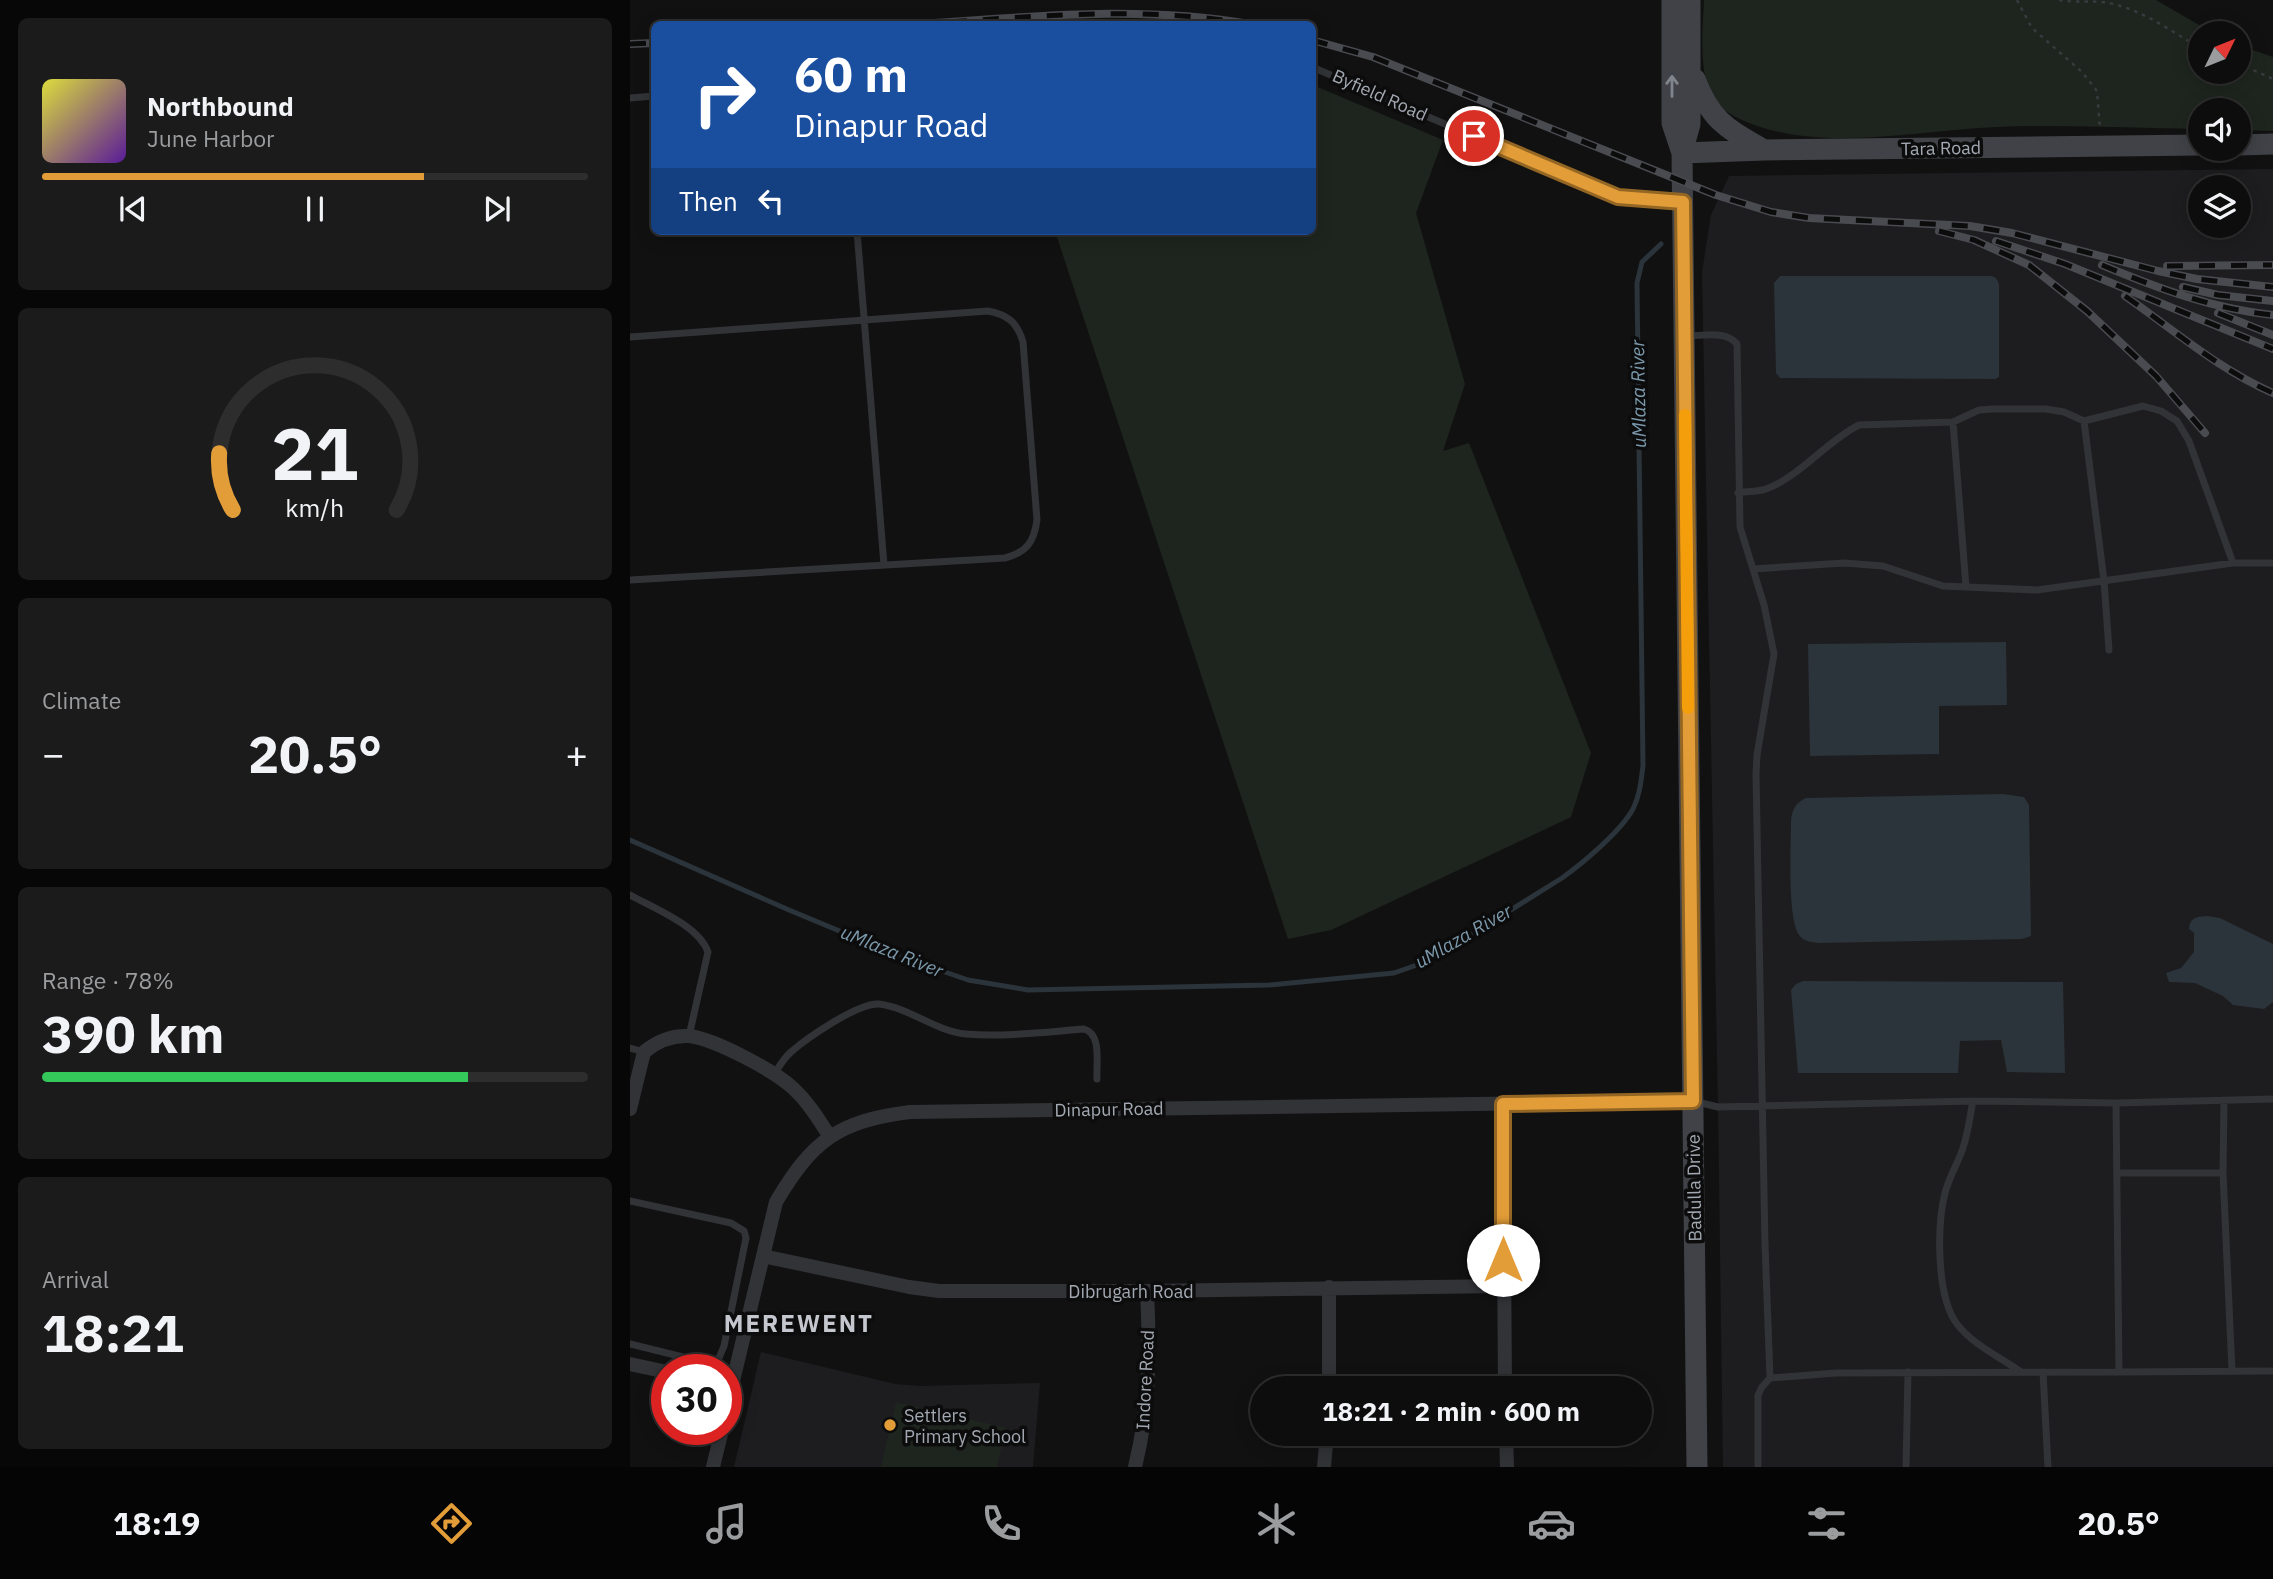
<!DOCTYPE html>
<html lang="en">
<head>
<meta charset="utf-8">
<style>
	:root { --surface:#0d0d0e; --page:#1b1b1c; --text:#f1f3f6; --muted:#9a9c9e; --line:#2d2d2e; --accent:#e39d38 }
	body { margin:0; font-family:"IBM Plex Sans",sans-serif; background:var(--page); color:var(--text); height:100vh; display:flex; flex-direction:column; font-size:26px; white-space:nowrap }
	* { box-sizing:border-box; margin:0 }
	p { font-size:23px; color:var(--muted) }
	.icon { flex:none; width:38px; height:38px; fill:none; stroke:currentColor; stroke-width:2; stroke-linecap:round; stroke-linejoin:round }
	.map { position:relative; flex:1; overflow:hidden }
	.sheet { display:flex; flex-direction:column; gap:18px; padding:18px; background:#070708; width:630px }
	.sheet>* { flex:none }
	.banner { position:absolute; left:21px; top:21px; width:665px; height:214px; border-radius:10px; box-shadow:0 4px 18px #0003,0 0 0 2px var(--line); background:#1a4fa0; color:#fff; overflow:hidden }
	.needle { width:46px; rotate:47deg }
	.controls { position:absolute; left:1558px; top:21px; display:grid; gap:14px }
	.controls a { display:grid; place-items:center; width:63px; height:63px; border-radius:50%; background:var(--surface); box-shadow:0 4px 18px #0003,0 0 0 2px var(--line); font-size:35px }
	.speed { position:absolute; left:21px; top:1354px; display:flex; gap:14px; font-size:35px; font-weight:700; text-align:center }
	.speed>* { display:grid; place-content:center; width:91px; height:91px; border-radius:50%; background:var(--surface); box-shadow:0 4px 18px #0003,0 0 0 2px var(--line); line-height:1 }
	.speed .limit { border:10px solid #d22; background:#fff; color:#111 }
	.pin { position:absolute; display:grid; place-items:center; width:60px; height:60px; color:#fff; margin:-30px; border:4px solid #fff; border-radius:50%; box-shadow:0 2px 7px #0007 }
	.me { position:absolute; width:77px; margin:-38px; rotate:0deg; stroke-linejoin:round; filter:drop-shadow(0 0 5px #0008) }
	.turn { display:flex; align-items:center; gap:24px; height:147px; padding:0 28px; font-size:32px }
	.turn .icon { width:91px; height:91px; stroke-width:2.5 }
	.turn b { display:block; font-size:49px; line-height:60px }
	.then { display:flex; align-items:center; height:66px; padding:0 28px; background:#0003; gap:14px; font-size:26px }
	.big { font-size:52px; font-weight:700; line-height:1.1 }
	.sheet .card { flex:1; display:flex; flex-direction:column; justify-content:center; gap:10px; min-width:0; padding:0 24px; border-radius:10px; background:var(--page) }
	.sheet .dial { align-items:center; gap:0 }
	.dial svg { height:182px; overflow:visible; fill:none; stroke:var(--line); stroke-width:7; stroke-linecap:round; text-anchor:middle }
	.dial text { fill:var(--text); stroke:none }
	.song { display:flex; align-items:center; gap:21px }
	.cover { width:84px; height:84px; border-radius:10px; background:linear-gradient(135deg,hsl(60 70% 55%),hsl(270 70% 35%)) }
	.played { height:7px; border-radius:4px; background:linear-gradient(90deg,var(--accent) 70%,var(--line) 70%) }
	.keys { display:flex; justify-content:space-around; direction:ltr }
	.heat { display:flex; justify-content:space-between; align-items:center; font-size:38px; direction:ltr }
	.charge { height:10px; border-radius:5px; background:linear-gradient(90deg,#34c759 78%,var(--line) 0) }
	.trip { position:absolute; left:620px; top:1376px; width:402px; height:70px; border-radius:35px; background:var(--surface); box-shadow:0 4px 18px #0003,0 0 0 2px var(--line); font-weight:700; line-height:70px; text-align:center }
	.tab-bar { display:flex; height:112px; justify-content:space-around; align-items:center; background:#050506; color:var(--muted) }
	.tab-bar .icon { width:49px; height:49px }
	.tab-bar .selected { color:var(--accent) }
	.tab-bar b { font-size:32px; color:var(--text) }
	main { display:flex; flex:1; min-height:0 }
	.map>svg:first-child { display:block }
	.built { fill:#1d1d1f; fill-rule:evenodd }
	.green { fill:#1e251e }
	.water { fill:#2b343a }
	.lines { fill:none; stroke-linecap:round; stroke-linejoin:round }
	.stream { stroke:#2b343a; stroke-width:5 }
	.path { stroke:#383a3e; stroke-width:2.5; stroke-dasharray:3.5 5; stroke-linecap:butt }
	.lane { stroke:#323337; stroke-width:7 }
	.street { stroke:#323337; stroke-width:14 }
	.secondary { stroke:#404247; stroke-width:21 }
	.rail-casing { stroke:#494b50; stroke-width:8 }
	.rail { stroke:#0c0c0d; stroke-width:5; stroke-dasharray:16; stroke-linecap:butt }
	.oneway { stroke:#80858d }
	.route-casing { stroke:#946624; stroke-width:18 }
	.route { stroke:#e39d38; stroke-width:12 }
	.slow { stroke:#f59e0b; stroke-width:12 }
	.poi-dot { fill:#e39d38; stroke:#0c0c0d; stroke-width:2.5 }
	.labels { text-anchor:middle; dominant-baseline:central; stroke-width:7; stroke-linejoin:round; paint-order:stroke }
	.street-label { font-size:18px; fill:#a3a9b2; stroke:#0c0c0d }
	.poi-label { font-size:18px; fill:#a3a9b2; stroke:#0c0c0d; text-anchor:start }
	.water-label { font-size:19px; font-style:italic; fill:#7c99ab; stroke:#0c0c0d }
	.district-label { font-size:24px; font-weight:bold; letter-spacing:2px; fill:#c4c7ce; stroke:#0c0c0d }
</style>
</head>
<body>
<main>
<section class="sheet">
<div class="card">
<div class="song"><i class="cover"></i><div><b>Northbound</b><p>June Harbor</p></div></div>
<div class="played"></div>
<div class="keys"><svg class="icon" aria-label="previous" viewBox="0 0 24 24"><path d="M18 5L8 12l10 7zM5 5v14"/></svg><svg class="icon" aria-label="pause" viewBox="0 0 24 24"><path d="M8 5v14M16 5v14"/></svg><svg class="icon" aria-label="next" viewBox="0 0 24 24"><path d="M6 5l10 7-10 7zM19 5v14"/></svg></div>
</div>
<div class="card dial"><svg viewBox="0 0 100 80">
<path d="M14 69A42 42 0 1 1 86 69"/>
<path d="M14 69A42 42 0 0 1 8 44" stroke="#e39d38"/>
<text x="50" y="56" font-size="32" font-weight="700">21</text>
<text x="50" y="72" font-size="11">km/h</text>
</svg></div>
<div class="card"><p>Climate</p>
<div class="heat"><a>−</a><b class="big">20.5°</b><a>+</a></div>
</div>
<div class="card"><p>Range · 78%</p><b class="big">390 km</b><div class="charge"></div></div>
<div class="card"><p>Arrival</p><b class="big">18:21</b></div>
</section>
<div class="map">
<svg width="1643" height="1467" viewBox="0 0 1643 1467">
	<rect width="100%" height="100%" fill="#111112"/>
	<path class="built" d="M1643,169v1298h-550l-5,-360 -16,-835 9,-57 18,-39zM1570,187h38v39h-38z
		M131,1352l134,32 25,2 120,-3 -7,84h-299z"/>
	<path class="green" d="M1074,0h452l57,33h-13v39h38v-27l35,12v74l-35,-1v-20h-38v19c-68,-1 -136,-5 -203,-2 -82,3 -187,29 -263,-11 -5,-3 -13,-7 -17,-12 -20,-24 -14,-75 -13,-104z
		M683,85l130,55 -27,73 49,171 -22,67 26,-8 122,310 -20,64 -240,113 -43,9 -233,-708h257z
		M266,1402l110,26 -9,39h-116z"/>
	<path class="water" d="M1150,276h212l4,2 3,6v93l-4,2 -215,-1 -4,-5 -2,-90z
		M1376,642l1,63 -68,1v48l-129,2 -2,-112z
		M1373,794l21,3 5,8 2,131 -9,3 -203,4c-8,-1 -15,-1 -20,-8 -12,-18 -8,-90 -8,-114 1,-11 4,-18 15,-23z
		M1577,916l13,2 53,26v58l-9,7 -31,-4 -10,-9 -28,-13 -26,-1 -3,-9 15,-5 13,-16v-19l-5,-4c1,-12 8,-12 18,-13z
		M1173,981l260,1 2,91 -58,-1 -6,-32 -41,1 -2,32h-160l-7,-83 5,-6z"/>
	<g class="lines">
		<path class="stream" d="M0,840l159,70 113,47 66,23 60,10 241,-5 125,-12 37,-13 131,-82c21,-15 59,-47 71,-69 7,-14 8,-28 10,-43l-6,-483 5,-21 19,-18"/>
		<path class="path" d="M1387,0l15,28 50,44 15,19 3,38
			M1429,0c17,3 35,0 50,3 34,7 62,28 91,45
			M1608,63l35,16"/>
		<path class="lane" d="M682,67l289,124 17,6 62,5
			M0,98l24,-2
			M227,231l27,334
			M1056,336c17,0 40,-6 51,8l3,183 24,78 10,49 -17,101 -1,19 9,470 5,134
			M0,337l358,-26c20,4 29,11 35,31l14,178c-3,22 -10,32 -32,38l-375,22
			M1454,421l59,-15 18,5 16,10 12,20 44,122
			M1323,422l13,165
			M1108,493c9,-2 20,-1 28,-4 32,-11 62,-49 93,-64l94,-3 26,-12 14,-1h53l18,3 20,9 20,160 5,69
			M1123,569l91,-6 39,3 60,20 94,4 196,-27h40
			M0,895c24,13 69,31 78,57l-19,84
			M0,1048l14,4
			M145,1073c5,-8 9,-15 16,-21 16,-14 68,-50 88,-48 31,4 56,27 87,30 39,3 79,-2 118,-5 18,5 12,34 13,50
			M1594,1100l-1,73 9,198
			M1343,1101c-3,15 -5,32 -10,47 -5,15 -14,29 -18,45 -8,32 -9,103 12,131 16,21 43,33 64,48
			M1067,1102l21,5 255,-6 143,2 157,-4
			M1487,1173h106
			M0,1201l101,22 13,8 2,7 -22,108 -5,12 -11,4 -9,-1 -69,-17
			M1413,1372l5,95
			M1489,1372l154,-1
			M1128,1467v-72l4,-8 8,-9 66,-5 283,-1 -3,-269
			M1276,1467l2,-95"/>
		<path class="street" d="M873,1104l2,284
			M0,1109l14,-57c12,-10 28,-17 45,-16 26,3 86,35 105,53 15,14 25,31 36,48
			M133,1256l146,31 30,4h208l355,-5
			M699,1287v101
			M0,1364l37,8
			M96,1410l50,-208c36,-61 62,-81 134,-90l783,-11
			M876,1433l1,34
			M83,1467l9,-37
			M505,1467c15,-61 15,-114 12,-176
			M694,1467l3,-34"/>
		<path class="secondary" d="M1042,0v123l10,30
			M1060,0v124l-8,29 15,1314
			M1065,79c16,42 31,49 69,71
			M1608,145l35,-1
			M1052,153l82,-3 436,-5"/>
		<defs>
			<path id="rail" d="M289,24c110,-7 221,-19 330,0
				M682,40l61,17 343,138 55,17 38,6 161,8 42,7 146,38 39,8 76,8
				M0,44l24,-1
				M1309,231l35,9 55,25 58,46 69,65 49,57
				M1366,241l69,23 208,85
				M1472,265c55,23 111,44 171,50
				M1537,266l105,-1
				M1553,287l35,8 55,6
				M1495,296c49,34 93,73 148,97
				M1588,313l55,22"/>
		</defs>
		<use href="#rail" class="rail-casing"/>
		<use href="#rail" class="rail"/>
	</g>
	<defs><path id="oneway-shaft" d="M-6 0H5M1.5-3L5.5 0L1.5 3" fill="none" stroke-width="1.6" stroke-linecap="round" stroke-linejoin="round" transform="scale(1.75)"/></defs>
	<use class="oneway" href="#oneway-shaft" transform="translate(1042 86) rotate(-90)"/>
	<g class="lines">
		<defs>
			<path id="route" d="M844,136l144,61 65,5 10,899 -190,3v156"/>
		</defs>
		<use href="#route" class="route-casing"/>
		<use href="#route" class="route"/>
		<path class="slow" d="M1055,415l3,293"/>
	</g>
	<circle class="poi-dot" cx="260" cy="1425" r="7"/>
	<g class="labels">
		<g class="street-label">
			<text transform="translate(750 95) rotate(24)">Byfield Road</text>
			<text transform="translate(1311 148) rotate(-1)">Tara Road</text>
			<text transform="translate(479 1109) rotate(-1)">Dinapur Road</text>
			<text transform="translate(1064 1188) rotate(-91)">Badulla Drive</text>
			<text x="501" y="1291">Dibrugarh Road</text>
			<text transform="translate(515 1380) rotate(-87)">Indore Road</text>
		</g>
		<g class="poi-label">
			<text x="274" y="1415">Settlers<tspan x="274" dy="21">Primary School</tspan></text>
		</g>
		<g class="water-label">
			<text transform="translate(1008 394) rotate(-91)">uMlaza River</text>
			<text transform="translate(833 936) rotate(-30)">uMlaza River</text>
			<text transform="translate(262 951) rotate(22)">uMlaza River</text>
		</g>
		<g class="district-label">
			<text x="169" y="1323">MEREWENT</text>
		</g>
	</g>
</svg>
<div class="controls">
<a><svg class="needle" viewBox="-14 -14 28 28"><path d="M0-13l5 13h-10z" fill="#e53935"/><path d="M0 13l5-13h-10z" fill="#9a9c9e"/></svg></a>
<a><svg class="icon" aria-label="sound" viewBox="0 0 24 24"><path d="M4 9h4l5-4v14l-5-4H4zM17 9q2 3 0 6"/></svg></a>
<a><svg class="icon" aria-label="layers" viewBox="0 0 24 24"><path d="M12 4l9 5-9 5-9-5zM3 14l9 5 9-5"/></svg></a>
</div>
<div class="speed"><div class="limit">30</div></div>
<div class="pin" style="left:844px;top:136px;background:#d93025"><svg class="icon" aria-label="arrive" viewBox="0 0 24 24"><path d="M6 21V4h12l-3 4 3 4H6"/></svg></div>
<svg class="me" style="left:873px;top:1260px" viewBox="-20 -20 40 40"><circle r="19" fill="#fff"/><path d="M0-13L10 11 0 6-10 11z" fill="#e39d38"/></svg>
<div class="trip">18:21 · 2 min · 600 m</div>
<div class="banner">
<div class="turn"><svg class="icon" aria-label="right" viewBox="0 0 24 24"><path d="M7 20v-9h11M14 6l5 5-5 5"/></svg><div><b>60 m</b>Dinapur Road</div></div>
<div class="then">Then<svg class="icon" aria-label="left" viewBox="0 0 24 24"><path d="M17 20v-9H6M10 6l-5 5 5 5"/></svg></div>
</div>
</div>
</main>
<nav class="tab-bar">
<b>18:19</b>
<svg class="icon selected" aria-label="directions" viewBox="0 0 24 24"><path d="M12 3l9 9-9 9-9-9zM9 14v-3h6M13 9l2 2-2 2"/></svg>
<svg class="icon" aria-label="music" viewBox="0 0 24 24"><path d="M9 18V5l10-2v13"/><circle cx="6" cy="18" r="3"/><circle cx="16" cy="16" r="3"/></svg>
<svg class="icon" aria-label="phone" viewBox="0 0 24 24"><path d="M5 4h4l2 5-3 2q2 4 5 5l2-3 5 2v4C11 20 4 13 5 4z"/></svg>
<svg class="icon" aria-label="climate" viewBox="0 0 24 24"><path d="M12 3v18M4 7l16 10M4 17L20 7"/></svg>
<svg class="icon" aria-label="car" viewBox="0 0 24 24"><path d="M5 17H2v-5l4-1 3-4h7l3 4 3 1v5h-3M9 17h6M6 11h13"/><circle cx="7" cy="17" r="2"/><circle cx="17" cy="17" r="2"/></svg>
<svg class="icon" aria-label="filters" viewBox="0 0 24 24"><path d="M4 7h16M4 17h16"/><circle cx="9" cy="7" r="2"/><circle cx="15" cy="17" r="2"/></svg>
<b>20.5°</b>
</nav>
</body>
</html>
